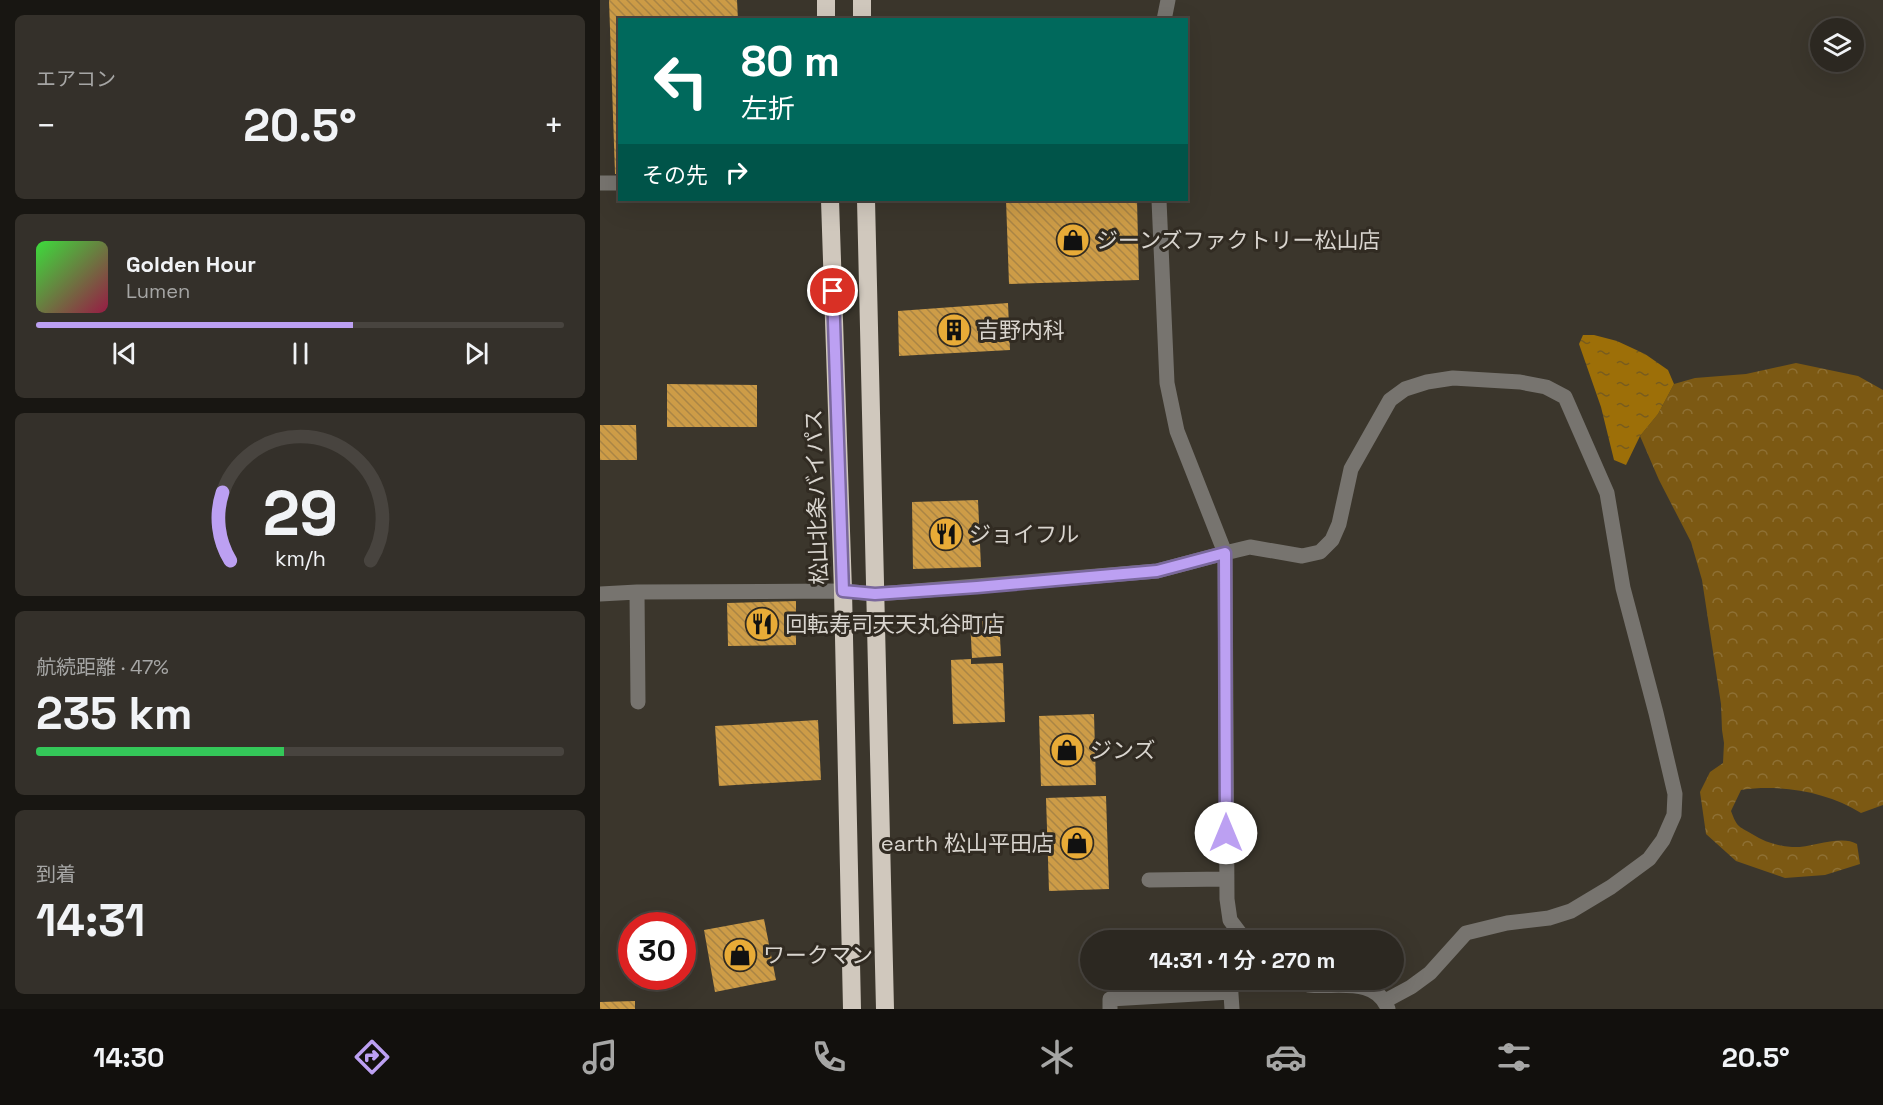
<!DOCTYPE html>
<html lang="ja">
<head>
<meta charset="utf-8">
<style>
	:root { --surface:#2c2821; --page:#34302a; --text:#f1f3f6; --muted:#a6a6a5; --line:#48443f; --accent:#bca0f2 }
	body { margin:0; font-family:"Space Grotesk","Noto Sans JP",sans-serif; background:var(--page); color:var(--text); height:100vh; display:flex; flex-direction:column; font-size:22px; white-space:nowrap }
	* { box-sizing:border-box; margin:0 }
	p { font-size:20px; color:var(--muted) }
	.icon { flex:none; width:33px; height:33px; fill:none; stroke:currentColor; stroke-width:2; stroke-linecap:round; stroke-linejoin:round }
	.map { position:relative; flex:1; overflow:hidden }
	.side { display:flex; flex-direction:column; gap:15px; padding:15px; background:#181612; width:600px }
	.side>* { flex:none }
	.top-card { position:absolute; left:18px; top:18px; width:570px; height:183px; border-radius:0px; box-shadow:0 6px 24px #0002,0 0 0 2px var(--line); background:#00695c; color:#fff; overflow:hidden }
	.tools { position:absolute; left:1210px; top:18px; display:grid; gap:12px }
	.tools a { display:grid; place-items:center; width:54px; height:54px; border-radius:50%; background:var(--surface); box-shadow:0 6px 24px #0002,0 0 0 2px var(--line); font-size:30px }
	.speed { position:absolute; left:18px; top:912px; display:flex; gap:12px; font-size:30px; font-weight:700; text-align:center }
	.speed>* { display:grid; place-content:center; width:78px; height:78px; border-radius:50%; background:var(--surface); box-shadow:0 6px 24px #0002,0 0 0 2px var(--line); line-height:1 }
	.speed .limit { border:9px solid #d22; background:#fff; color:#111 }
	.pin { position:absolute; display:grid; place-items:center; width:51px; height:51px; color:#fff; margin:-26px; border:3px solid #fff; border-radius:50%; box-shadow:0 2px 6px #0007 }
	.me { position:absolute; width:66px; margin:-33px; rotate:0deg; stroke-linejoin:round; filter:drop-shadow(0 0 4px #0008) }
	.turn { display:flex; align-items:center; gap:21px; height:126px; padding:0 24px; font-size:27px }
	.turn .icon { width:78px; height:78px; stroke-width:2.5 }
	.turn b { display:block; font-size:42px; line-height:51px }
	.then { display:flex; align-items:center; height:57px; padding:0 24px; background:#0003; gap:12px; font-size:22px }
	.big { font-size:45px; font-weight:600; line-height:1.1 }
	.side .widget { flex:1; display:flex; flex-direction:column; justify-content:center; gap:9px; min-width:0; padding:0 21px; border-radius:9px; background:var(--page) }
	.side .dial { align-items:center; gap:0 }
	.dial svg { height:156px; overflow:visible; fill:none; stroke:var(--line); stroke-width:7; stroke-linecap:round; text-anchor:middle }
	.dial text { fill:var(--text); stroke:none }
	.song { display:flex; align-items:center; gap:18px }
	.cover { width:72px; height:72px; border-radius:9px; background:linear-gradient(135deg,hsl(120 70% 55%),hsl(340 70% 35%)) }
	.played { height:6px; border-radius:3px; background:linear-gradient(90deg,var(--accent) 60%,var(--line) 60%) }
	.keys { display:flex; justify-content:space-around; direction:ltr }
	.heat { display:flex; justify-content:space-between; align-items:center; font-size:33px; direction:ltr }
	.charge { height:9px; border-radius:4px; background:linear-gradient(90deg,#34c759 47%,var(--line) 0) }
	.trip { position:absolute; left:480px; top:930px; width:324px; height:60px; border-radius:30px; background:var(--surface); box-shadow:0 6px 24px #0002,0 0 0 2px var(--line); font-weight:600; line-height:60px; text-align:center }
	.tabs { display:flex; height:96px; justify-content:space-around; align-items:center; background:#12100d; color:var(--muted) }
	.tabs .icon { width:42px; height:42px }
	.tabs .current { color:var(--accent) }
	.tabs b { font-size:27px; color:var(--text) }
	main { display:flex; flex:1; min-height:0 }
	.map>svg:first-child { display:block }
	.forest { fill:url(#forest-crowns) }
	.water { fill:url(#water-ripples) }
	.building { fill:url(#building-back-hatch) }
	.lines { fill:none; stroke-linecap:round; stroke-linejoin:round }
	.minor { stroke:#77746f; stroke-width:15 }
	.highway { stroke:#d0c8bd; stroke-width:18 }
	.route-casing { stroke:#7a689d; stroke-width:15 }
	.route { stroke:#bca0f2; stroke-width:10 }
	.labels { text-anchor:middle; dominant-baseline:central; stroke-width:6; stroke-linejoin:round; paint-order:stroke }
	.poi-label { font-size:22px; fill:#d9d5cf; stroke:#312b22; text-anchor:start }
	.street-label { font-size:22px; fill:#d9d5cf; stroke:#312b22 }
</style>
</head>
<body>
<main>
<section class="side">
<div class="widget"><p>エアコン</p>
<div class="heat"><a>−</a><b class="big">20.5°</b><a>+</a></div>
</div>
<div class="widget">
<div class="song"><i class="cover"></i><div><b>Golden Hour</b><p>Lumen</p></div></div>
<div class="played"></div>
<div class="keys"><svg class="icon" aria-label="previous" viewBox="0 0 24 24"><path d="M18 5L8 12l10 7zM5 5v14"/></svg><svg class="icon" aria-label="pause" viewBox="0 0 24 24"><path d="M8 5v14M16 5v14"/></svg><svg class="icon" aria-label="next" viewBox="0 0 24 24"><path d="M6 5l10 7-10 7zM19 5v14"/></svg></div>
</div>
<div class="widget dial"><svg viewBox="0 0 100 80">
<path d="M14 69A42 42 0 1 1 86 69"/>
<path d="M14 69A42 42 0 0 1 10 34" stroke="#bca0f2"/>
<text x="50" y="56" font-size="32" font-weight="700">29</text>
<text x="50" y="72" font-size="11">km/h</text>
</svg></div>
<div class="widget"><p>航続距離 · 47%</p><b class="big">235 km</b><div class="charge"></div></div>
<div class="widget"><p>到着</p><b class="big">14:31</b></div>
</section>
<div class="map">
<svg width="1283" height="1009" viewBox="0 0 1283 1009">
	<defs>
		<pattern id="forest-crowns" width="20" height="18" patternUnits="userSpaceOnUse" patternTransform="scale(1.5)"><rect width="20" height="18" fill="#7c5913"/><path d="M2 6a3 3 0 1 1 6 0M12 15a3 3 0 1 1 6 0" fill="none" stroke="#8e7034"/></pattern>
		<pattern id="water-ripples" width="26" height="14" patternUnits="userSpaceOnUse" patternTransform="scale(1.5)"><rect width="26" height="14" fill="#9d6f08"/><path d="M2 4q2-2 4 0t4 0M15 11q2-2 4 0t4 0" fill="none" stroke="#785c1e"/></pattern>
		<pattern id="building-back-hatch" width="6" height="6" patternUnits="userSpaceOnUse" patternTransform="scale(1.5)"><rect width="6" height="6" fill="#cd9c47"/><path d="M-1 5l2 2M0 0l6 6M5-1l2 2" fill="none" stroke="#aa8545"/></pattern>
	</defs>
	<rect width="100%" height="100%" fill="#3b362c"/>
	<path class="forest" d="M1196,363l62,13 25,14v415l-22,8c-34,-21 -80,-29 -120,-23l-10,21c6,16 7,15 21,23 13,8 25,12 40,13 20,1 49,-13 65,-3l3,20 -35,11 -40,3 -49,-17 -30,-27 -6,-42 10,-20 13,-9 1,-20 -2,-13 -1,-26 -19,-124 -11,-38 -32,-62 -19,-44 18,-22 16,-30 21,-6 51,-4z"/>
	<path class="water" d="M983,335h11l23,6 28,13 23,16 6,14 -16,30 -18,22 -14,29 -12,-5 -13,-53 -22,-63z"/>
	<path class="building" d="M9,0h128l1,20h-118v154h-5z
		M406,200h131l2,80 -130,4z
		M408,303l2,47 -111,6 -1,-45z
		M67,384l90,1v42h-90z
		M0,425h36l1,35h-37z
		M378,500l3,67 -68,2 -1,-67z
		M196,601v44l-68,1 -1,-43z
		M399,619l2,37 -29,2 -2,-38z
		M371,659v5l32,-1 2,59 -52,2 -2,-64z
		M494,714l2,71 -55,1 -2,-70z
		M218,720l3,60 -102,6 -4,-60z
		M506,796l3,93 -60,2 -3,-93z
		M164,919l12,61 -61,12 -11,-62z
		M35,1001v8h-35v-7z"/>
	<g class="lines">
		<path class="minor" d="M564,20l4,-20
			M0,183h20
			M37,592l1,110
			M0,594l37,-2 206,-1 32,3 29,-2 253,-21 68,-18 -48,-122 -10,-48 -8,-183
			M549,880l77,-1
			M645,940l-15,-20 -3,-21 -2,-346 25,-6 52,9 18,-4 12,-12 7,-16 12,-55 39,-69 15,-11 22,-7 26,-4 67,4 26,5 19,10 42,96 16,95 33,125 19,81 -1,21 -11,25 -14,19 -38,28 -40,24 -22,7 -42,5 -41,10 -36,40 -19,14 -26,14
			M630,980l2,29
			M690,980c6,1 13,4 19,5 27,3 67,-9 79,24
			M510,1009v-10l121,-7"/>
		<path class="highway" d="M226,0v20
			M262,0v20
			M230,200l13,391 9,418
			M266,200l19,809"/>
	</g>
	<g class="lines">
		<defs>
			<path id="route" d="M233,291l10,300 32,3 29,-2 73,-5 180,-16 68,-18 1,280"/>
		</defs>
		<use href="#route" class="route-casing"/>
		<use href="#route" class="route"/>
	</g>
	<defs>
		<symbol id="shop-disc" viewBox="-11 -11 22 22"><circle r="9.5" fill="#e8ab37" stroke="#312b22"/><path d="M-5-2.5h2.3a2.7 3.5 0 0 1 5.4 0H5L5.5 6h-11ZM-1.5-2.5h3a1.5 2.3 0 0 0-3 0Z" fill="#111"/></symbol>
		<symbol id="building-disc" viewBox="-11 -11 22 22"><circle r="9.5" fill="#e8ab37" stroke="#312b22"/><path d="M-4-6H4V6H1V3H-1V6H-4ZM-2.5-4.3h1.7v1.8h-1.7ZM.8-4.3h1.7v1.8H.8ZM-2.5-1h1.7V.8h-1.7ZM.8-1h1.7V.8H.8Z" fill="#111"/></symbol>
		<symbol id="restaurant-disc" viewBox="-11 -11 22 22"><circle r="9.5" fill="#e8ab37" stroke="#312b22"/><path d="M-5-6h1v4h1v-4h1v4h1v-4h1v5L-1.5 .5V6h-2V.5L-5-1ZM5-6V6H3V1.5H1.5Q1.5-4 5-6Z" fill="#111"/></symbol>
	</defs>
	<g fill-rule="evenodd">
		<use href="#shop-disc" x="454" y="221" width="38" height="38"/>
		<use href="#building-disc" x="335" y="311" width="38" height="38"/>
		<use href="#restaurant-disc" x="327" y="515" width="38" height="38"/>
		<use href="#restaurant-disc" x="143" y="605" width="38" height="38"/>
		<use href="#shop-disc" x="448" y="731" width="38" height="38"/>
		<use href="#shop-disc" x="458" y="824" width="38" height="38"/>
		<use href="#shop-disc" x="121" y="936" width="38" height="38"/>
	</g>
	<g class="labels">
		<g class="poi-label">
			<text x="496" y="240">ジーンズファクトリー松山店</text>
			<text x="377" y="330">吉野内科</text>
			<text x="369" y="534">ジョイフル</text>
			<text x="185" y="624">回転寿司天天丸谷町店</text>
			<text x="490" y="750">ジンズ</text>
			<text x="454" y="843" text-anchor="end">earth 松山平田店</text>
			<text x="163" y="955">ワークマン</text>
		</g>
		<g class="street-label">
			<text transform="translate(216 497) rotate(-92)">松山北条バイパス</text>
		</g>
	</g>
</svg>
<div class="tools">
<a><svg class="icon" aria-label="layers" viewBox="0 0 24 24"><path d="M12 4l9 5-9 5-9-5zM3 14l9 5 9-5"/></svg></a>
</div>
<div class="speed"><div class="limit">30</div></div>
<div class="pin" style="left:233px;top:291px;background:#d93025"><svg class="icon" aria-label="arrive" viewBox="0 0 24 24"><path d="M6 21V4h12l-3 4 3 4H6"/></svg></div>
<svg class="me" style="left:626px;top:833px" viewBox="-20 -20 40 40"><circle r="19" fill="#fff"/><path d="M0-13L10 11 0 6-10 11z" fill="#bca0f2"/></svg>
<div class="trip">14:31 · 1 分 · 270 m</div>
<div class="top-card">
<div class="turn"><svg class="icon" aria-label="left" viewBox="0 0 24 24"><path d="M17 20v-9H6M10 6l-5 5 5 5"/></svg><div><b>80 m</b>左折</div></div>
<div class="then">その先<svg class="icon" aria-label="right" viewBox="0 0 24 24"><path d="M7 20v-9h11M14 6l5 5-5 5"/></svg></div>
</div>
</div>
</main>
<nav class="tabs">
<b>14:30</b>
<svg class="icon current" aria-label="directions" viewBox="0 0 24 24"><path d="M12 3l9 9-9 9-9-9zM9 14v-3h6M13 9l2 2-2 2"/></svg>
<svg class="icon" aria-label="music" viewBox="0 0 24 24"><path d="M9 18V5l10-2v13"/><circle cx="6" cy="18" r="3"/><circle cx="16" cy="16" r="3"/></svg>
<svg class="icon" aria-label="phone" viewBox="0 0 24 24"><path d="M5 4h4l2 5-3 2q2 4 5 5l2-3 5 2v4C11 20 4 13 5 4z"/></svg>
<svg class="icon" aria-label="climate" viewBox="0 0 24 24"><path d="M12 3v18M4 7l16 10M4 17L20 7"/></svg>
<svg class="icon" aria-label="car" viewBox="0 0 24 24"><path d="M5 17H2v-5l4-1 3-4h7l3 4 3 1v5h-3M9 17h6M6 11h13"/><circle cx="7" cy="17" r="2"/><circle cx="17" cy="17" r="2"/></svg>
<svg class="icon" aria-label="filters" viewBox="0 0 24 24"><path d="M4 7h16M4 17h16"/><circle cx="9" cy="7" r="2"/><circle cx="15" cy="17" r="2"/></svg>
<b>20.5°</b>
</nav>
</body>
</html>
